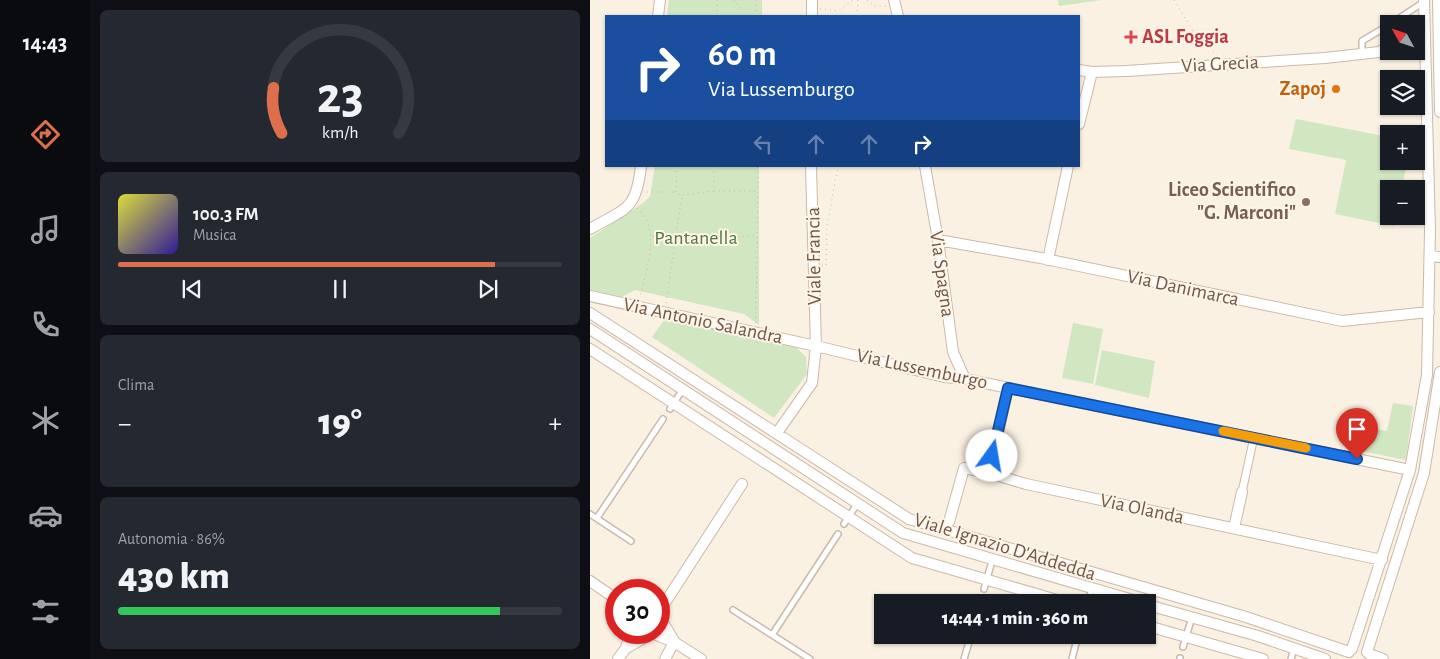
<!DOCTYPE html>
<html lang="it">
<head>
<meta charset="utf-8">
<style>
	:root { --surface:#171b24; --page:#242831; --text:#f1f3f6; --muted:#9ea1a6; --line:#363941; --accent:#df6e4c }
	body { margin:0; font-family:"Alegreya Sans",sans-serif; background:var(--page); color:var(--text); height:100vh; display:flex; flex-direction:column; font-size:19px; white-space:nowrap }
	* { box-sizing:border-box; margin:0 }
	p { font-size:16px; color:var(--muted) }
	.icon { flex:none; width:28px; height:28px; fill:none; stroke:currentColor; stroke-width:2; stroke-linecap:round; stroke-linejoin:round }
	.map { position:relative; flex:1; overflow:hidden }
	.panel { display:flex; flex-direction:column; gap:10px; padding:10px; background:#0d0f14; width:500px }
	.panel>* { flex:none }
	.top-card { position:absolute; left:15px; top:15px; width:475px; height:152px; border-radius:0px; box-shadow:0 1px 4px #0004; background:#1a4fa0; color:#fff; overflow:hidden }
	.needle { width:32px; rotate:310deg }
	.controls { position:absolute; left:790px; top:15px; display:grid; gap:10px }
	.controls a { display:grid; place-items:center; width:45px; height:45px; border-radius:0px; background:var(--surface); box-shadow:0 1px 4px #0004; font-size:25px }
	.speed { position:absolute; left:15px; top:579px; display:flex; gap:10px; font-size:25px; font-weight:700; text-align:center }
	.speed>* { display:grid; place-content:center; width:65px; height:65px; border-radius:50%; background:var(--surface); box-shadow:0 1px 4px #0004; line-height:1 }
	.speed .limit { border:8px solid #d22; background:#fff; color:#111 }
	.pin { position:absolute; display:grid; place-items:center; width:42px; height:42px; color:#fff; margin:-51px -21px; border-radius:50% 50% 50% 0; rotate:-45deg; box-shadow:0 0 5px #0007 }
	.pin .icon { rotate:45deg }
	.me { position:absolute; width:55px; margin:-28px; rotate:13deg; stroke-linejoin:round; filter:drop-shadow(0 0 4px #0008) }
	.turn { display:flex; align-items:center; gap:18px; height:105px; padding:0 20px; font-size:22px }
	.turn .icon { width:65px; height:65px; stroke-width:2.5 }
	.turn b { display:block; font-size:35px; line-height:42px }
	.lanes { display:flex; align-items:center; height:48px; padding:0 20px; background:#0003; justify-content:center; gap:25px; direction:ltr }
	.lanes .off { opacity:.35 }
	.big { font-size:38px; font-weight:800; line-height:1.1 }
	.panel .card { flex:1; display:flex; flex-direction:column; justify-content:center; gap:8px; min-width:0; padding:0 18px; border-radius:8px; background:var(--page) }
	.panel .dial { align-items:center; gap:0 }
	.dial svg { height:130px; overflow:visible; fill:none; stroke:var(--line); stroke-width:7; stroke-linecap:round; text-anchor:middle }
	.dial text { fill:var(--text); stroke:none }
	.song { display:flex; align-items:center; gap:15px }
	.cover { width:60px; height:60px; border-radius:8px; background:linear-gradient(135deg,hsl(60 70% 55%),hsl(250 70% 35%)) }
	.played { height:5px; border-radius:2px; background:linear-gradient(90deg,var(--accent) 85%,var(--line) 85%) }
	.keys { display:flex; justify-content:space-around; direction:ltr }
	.heat { display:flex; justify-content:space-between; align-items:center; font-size:28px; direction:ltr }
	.charge { height:8px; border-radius:4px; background:linear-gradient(90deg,#34c759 86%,var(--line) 0) }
	.trip { position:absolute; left:284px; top:594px; width:282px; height:50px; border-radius:0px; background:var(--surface); box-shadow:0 1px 4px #0004; font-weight:800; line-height:50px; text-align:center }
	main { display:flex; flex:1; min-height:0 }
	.menu { display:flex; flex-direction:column; width:90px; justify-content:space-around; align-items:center; background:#090b0e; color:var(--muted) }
	.menu .icon { width:35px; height:35px }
	.menu .current { color:var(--accent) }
	.menu b { font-size:22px; color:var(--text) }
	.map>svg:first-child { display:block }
	.green { fill:#d0e7c1 }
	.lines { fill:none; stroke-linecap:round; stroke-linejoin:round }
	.service-casing { stroke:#cbb9a9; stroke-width:8 }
	.pedestrian-casing { stroke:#cbb9a9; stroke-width:9 }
	.minor-casing { stroke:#cbb9a9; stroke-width:12 }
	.path { stroke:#d3b39e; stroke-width:1; stroke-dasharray:1 4; stroke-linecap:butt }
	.service { stroke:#fff; stroke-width:5 }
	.pedestrian { stroke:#fff; stroke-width:7 }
	.minor { stroke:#fff; stroke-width:10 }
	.route-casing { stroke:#114b97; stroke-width:12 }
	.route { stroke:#1a73e8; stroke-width:9 }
	.slow { stroke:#f59e0b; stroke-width:9 }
	.health-dot { fill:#e0444e; stroke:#fef5e8; stroke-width:2 }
	.food-dot { fill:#e8710a; stroke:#fef5e8; stroke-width:2 }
	.education-dot { fill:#8d6e63; stroke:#fef5e8; stroke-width:2 }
	.labels { text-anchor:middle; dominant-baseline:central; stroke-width:4; stroke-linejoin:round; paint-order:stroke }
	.health-label { font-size:20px; font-weight:bold; fill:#be3a42; stroke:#fef5e8; text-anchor:start }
	.street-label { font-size:20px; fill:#71584a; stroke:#fef5e8 }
	.food-label { font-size:20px; font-weight:bold; fill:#c56008; stroke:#fef5e8; text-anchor:end }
	.education-label { font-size:20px; font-weight:bold; fill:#785e54; stroke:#fef5e8; text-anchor:end }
	.park-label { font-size:20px; fill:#527742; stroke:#fef5e8 }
</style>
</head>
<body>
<main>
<nav class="menu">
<b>14:43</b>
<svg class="icon current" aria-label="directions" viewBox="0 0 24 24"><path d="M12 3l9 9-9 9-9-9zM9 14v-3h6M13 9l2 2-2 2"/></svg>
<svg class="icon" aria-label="music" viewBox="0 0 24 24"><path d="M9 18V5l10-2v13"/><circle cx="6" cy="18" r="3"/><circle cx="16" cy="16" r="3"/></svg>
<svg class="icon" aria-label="phone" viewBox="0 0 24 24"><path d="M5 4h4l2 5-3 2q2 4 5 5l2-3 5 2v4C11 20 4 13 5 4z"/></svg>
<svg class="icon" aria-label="climate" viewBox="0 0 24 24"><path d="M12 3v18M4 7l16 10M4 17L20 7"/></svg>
<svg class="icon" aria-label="car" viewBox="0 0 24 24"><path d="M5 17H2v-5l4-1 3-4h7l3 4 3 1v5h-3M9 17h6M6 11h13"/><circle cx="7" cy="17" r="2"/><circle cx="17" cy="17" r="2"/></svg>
<svg class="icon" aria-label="filters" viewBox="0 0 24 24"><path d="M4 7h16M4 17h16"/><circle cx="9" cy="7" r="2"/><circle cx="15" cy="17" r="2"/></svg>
</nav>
<section class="panel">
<div class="card dial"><svg viewBox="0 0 100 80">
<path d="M14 69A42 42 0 1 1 86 69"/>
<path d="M14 69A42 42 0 0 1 9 41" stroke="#df6e4c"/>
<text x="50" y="56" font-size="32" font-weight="700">23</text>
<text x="50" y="72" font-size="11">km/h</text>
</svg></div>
<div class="card">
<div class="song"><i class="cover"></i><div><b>100.3 FM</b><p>Musica</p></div></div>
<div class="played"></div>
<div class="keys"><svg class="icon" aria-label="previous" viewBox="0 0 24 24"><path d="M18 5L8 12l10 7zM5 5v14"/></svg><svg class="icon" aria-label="pause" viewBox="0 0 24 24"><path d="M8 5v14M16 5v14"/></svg><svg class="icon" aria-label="next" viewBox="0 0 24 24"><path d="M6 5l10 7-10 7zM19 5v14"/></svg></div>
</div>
<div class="card"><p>Clima</p>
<div class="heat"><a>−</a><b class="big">19°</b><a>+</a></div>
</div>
<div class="card"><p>Autonomia · 86%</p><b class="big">430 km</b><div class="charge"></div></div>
</section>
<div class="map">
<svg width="850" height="659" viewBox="0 0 850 659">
	<rect width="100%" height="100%" fill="#fbf1e2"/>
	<path class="green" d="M79,0h93v16h-95z
		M468,0h44l-43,6z
		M706,119l93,18v24h18l-5,28h-13v27h7l-2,10 -59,-12 11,-54 -57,-11z
		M65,166h104v159l-15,-11 -109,-24 -15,8 -30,-7v-53l53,-35 7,-7z
		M77,316l125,27 14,14 1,17 -33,44 -122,-81z
		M483,323l30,6 -10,55 -31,-6z
		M512,350l53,11 -6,37 -54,-13z
		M803,403l20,3 -7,54 -45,-9 3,-24 23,4z"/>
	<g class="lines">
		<defs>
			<path id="service" d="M800,24l34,-22
				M772,53v-12l27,-16
				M80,409l13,-20
				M0,514l41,27
				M7,518l66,-99
				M254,524l13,-20
				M394,589l8,-28
				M391,602l1,-3
				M498,602l4,-13
				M143,610l77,49
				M182,635l66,-101
				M593,647l9,-30
				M374,659l7,-24
				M482,659l6,-24
				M590,659v-1
				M701,659l3,-11"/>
			<path id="pedestrian" d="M652,492l12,-55"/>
			<path id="minor" d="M304,0l4,16
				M848,0l2,112
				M68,16l2,-16
				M222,16v-16
				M489,70l13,2 34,-1 199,-13 54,-6 10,-6
				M489,124l13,-52
				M335,166l13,74 15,112 12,27
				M0,229c36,-21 46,-18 51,-63
				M348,240l103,18 301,63 87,-9
				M840,256l10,1
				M458,260l20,-94
				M0,296l226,50 128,31 21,2 445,91
				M0,313l319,206 337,98 103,35
				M0,329l313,204 237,69
				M0,349l322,209 152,44
				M418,388l-19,85 37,11 356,76
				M187,433l35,-50 4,-37 -5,-180
				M359,522l15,-54 25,5
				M644,528l8,-36
				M0,581l26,18
				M558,605l110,31 67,23
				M69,612l83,-128
				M71,619l13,22
				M558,626l115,33
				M64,634l20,8 27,17
				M36,648l29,-16
				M762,649l58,-179 17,-95 3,-144 -6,-231
				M777,652l57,-179 16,-101
				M779,654l14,5
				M28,659l8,-11 5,-16
				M75,659l9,-17"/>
		</defs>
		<use href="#service" class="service-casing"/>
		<use href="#pedestrian" class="pedestrian-casing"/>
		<use href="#minor" class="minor-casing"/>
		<path class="path" d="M144,0l14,16
			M277,0l7,6h12
			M584,0l22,36 21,19
			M230,9l18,2 15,-11
			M127,16v-16
			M165,16l1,-16
			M267,16l1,-16
			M87,166l-1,26 5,3
			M124,191h44
			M57,192h29
			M47,208c25,23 9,60 3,89
			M63,236l22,3 82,-3
			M232,266h4l1,-40 11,-60
			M76,303l16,-108 32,-4v-25
			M166,323l2,-157"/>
		<use href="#service" class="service"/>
		<use href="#pedestrian" class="pedestrian"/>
		<use href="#minor" class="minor"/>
	</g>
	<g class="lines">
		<defs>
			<path id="route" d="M402,456l16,-68 349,71"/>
		</defs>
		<use href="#route" class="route-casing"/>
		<use href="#route" class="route"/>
		<path class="slow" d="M633,431l83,17"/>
	</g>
	<path class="health-dot" d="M538.5 29.5h5v5h5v5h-5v5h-5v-5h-5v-5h5z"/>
	<circle class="food-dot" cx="746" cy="89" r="5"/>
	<circle class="education-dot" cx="716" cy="202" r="5"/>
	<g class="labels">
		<g class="health-label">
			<text x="552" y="37">ASL Foggia</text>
		</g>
		<g class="street-label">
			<text transform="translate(630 64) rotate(-3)">Via Grecia</text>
			<text transform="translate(224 256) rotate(-91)">Viale Francia</text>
			<text transform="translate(352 274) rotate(82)">Via Spagna</text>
			<text transform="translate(593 288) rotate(12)">Via Danimarca</text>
			<text transform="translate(113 321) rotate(12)">Via Antonio Salandra</text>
			<text transform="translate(332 369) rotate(12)">Via Lussemburgo</text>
			<text transform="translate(552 509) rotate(12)">Via Olanda</text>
			<text transform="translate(415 547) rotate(17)">Viale Ignazio D'Addedda</text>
		</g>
		<g class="food-label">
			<text x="736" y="89">Zapoj</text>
		</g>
		<g class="education-label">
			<text x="706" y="190">Liceo Scientifico<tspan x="706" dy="23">"G. Marconi"</tspan></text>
		</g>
		<g class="park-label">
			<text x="106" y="238">Pantanella</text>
		</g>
	</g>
</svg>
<div class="controls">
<a><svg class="needle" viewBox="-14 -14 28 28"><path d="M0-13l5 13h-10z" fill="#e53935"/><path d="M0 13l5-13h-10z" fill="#9ea1a6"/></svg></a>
<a><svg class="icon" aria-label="layers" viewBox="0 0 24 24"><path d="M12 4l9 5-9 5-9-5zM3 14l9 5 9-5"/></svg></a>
<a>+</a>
<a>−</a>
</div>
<div class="speed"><div class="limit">30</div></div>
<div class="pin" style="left:767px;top:459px;background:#d93025"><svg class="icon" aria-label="arrive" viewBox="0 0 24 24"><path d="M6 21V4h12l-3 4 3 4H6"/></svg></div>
<svg class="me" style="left:402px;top:456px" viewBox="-20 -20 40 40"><circle r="19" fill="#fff"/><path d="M0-13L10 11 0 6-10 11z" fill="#1a73e8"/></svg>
<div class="trip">14:44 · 1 min · 360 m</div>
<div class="top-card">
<div class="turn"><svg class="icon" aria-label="right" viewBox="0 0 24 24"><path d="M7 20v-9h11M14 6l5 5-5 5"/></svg><div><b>60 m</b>Via Lussemburgo</div></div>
<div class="lanes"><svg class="icon off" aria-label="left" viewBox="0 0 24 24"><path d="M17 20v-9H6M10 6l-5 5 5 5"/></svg><svg class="icon off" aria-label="ahead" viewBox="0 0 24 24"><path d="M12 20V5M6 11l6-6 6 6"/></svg><svg class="icon off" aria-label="ahead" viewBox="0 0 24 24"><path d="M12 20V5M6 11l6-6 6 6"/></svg><svg class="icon" aria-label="right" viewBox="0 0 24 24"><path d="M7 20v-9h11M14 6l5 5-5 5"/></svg></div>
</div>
</div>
</main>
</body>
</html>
